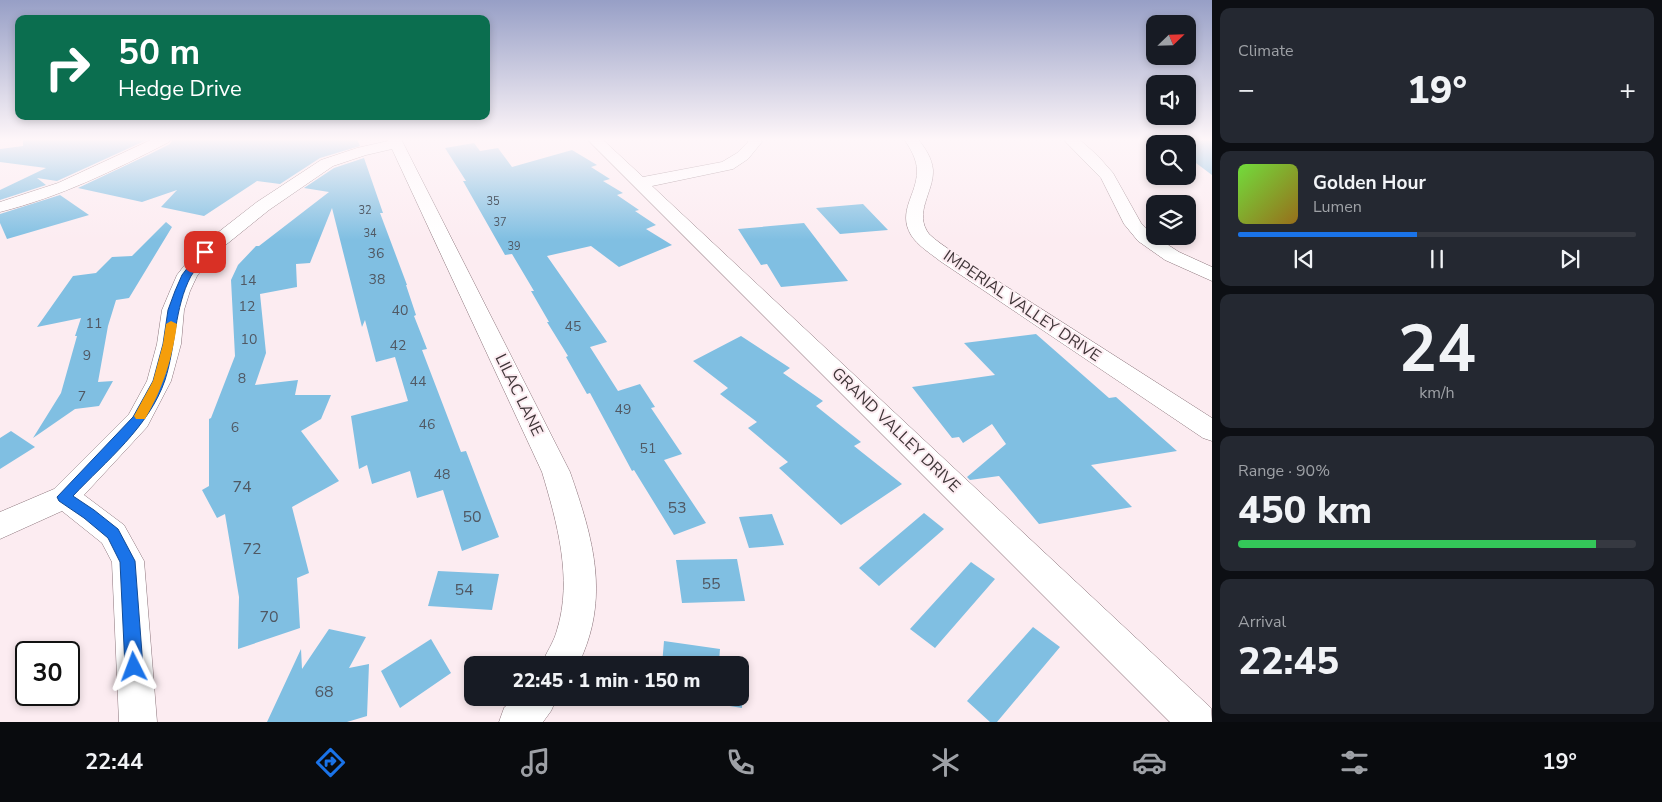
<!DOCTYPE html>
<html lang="en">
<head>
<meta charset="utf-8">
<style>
	:root { --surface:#171b24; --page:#242831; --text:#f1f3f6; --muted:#9ea1a6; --line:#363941; --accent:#1a73e8 }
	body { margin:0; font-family:"Nunito Sans",sans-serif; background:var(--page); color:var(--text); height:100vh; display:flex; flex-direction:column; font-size:19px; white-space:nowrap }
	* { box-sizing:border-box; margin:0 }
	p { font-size:16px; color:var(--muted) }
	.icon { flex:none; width:28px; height:28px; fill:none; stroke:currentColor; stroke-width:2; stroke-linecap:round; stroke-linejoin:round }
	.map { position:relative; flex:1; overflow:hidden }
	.side { display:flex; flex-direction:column; gap:8px; padding:8px; background:#0d0f14; width:450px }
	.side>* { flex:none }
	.banner { position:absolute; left:15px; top:15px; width:475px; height:105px; border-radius:10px; box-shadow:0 2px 8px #0003; background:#0b6e4f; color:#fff; overflow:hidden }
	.needle { width:32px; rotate:67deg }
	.tools { position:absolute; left:1146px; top:15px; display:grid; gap:10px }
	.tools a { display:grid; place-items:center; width:50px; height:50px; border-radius:10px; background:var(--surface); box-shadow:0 2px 8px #0003; font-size:25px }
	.speed { position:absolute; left:15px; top:641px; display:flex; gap:10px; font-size:25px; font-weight:700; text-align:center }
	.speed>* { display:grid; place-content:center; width:65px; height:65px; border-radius:50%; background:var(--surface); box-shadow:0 2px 8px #0003; line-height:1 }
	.speed .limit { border:2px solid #111; border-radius:8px; background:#fff; color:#111 }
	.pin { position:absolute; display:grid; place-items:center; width:42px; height:42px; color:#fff; margin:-21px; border-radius:10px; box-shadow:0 2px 8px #0006 }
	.me { position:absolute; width:55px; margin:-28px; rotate:357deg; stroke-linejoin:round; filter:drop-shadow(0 0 4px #0008) }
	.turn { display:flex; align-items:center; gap:18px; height:105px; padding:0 20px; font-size:22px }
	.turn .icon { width:65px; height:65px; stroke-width:2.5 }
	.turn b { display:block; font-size:35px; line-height:42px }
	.big { font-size:38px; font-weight:800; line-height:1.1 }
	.side .widget { flex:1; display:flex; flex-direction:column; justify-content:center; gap:8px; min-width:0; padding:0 18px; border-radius:10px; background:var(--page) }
	.side .dial { align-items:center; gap:0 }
	.dial b { font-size:65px; line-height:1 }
	.song { display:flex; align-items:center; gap:15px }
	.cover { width:60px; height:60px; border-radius:8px; background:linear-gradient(135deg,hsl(100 70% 55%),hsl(40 70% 35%)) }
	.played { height:5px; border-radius:2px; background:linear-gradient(90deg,var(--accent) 45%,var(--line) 45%) }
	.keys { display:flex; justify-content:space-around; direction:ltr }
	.heat { display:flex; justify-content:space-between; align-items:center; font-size:28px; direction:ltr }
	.charge { height:8px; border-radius:4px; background:linear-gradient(90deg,#34c759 90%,var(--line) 0) }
	.trip { position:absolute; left:464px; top:656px; width:285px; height:50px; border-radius:10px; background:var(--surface); box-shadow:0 2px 8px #0003; font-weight:800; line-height:50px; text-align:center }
	.dock { display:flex; height:80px; justify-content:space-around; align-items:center; background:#090b0e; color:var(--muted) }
	.dock .icon { width:35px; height:35px }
	.dock .active { color:var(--accent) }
	.dock b { font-size:22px; color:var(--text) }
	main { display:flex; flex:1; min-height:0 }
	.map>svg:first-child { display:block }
	.building { fill:#80bfe2 }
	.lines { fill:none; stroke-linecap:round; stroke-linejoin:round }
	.street-casing { stroke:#8c757c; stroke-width:1 }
	.street { fill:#fff; fill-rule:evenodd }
	.route { fill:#1a73e8; stroke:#114b97 }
	.slow { fill:#f59e0b }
	.labels { text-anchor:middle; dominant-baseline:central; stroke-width:4; stroke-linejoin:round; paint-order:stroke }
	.far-number-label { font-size:11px; fill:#505863 }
	.number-label { font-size:14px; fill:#505863 }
	.street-label { font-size:16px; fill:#403639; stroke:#fcecf1 }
	.near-number-label { font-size:16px; fill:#505863 }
</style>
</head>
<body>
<main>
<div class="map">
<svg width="1212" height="722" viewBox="0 0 1212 722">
	<rect width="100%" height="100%" fill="#fcecf1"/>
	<path class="building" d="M23,139h126l-92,42 -20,-3 9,7 -46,15v-10l46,-22 -46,-6v-13l23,-3z
		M173,139h184l3,7 -40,12 -40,26 -23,-3 -53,35 -43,-9 16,-17 -35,12 -64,-14 72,-34 20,-10z
		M1163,139h49v36l-24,-18v-13h-18z
		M474,143l6,8 18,-3 14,19 60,-17 25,15 -6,2 19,12 -7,2 20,12 -6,2 22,15 -4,1 21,14 -10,4 26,16 -53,22 -28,-21 -44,10 60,86 -17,5 28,44 22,-7 15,23 -4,1 31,46 -18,6 42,63 -32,12 -40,-65 -2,1 -42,-78 -3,1 -21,-37 2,-1 -21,-34h2l-18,-31h3l-22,-37 -7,1 -42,-74h3l-21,-33z
		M364,158l19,55h-3l27,72h-1l10,30 -2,1 13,33 -5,1 39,102 5,-1 33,86 -37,14 -19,-61 -26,8 -7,-27 -38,13 -5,-19 -8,4 -8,-53 57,-15 -13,-44 -19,5 -11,-42 -3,7 -30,-119 -22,55 -14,1 1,23 -37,7 6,59 -11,32 43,-5 -3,15h36l-10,24 -20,12 38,50 -47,26 17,66 -12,5 3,50 -62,21 1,-52 -14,-83 -8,4 -15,-28 7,-4v-67l2,-1 24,-62 -4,-76 7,-15 18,-19h3l70,-54 -25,-4 30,-20z
		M60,195l29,20 -82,24 -7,-16v-9z
		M863,204l25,26 -48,4 -24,-26z
		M166,222l6,5 -43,71 -13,2 -8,26 -10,56 15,-1 -14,25 -24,3 -42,29 28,-45 16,-57h-2l6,-18 -44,9 36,-51 23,-3 16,-16 20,-1z
		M804,223l44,58 -67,6 -14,-23 -6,1 -23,-36z
		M1036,334l73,64 7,-1 61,54 -86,14 41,42 -93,17 -40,-48 -29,4 -3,-3 39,-33 -14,-20 -29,19 -4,-6 -7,1 -40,-51 83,-12 -31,-32z
		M741,336l49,32 -7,5 40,28 -7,5 45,36 -7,4 48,38 -61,41 -62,-57 9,-6 -40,-34 9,-6 -37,-28 8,-6 -35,-27z
		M11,431l24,16 -35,22v-31z
		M924,513l20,16 -65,57 -20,-18z
		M772,514l12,31 -35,3 -10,-31z
		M737,559l8,42 -63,2 -6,-43z
		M971,562l24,17 -60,69 -25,-19z
		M438,571l61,3 -7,36 -64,-4z
		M1033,627l27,20 -63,75h-7l-23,-21z
		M329,629l37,8 -17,31 20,-4 -2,52 -20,6h-80l34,-73 1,20z
		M431,639l20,34 -51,35 -19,-37z
		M664,641l56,8 -1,13 19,3h-76z
		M740,665l2,1v42l-62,-10h60z"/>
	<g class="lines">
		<defs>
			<path id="street" d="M153,139h18l-2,3c-54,28 -109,55 -169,70v-10l58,-19z
				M387,139h14l169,333c23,66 41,126 8,193h-37c5,-12 13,-23 16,-35 16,-51 0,-108 -15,-158l-150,-323 -26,6 -33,11 -64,44 -57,46 -15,20 -7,15 -6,19 -3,34 -10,37 -24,46 -63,68 40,30 20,36 13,161h-38l-7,-160 -10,-19 -40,-32 -62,28v-27l54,-23 75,-75 18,-33 10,-37 5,-34 8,-19 7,-16 21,-27 59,-46 64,-42 36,-12 31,-7z
				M587,139h15l41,38 79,-15 15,-9 11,-11 -1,-3h14l1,3 -14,17 -15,10 -81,17 559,522 1,14h-42z
				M904,139h14c7,9 14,19 15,31 1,22 -20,43 -4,64 7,7 17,13 25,19l258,165v23l-9,-3 -263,-177c-10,-8 -22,-15 -29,-26 -14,-24 6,-40 6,-64 0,-12 -7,-23 -13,-32z
				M1063,139h16l19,17 15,17 28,50 10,11 28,18 33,15v14l-47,-21 -27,-19 -14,-17 -23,-46z
				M514,698h43l-6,13 -8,11h-44l5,-14z"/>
		</defs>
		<use href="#street" class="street-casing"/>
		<use href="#street" class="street"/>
	</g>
	<linearGradient id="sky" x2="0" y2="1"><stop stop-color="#979fc6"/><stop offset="0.58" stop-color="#fef6f9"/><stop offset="1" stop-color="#fef6f9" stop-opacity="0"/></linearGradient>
	<rect width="1212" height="240" fill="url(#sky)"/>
	<path class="route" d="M205,249l4,3c-5,8 -13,16 -18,24 -17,32 -15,70 -26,104 -16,47 -59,81 -92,116l21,14 24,19 17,32 8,106 -3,6 -6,2 -6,-2 -3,-6 -5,-105 -12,-24 -24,-20 -25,-17 -2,-4 76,-80 20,-36 10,-37 5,-34 7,-19 7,-16 19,-25z"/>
	<path class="slow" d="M171,321l6,3c-5,36 -14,64 -32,95h-9l-2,-3 19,-35 10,-37 3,-20z"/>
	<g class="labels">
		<g class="far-number-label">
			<text x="493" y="201">35</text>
			<text x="365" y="210">32</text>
			<text x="500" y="222">37</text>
			<text x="370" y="233">34</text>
			<text x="514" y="246">39</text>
		</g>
		<g class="number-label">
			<text x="376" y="253">36</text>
			<text x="377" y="279">38</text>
			<text x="248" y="280">14</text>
			<text x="247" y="306">12</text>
			<text x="400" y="310">40</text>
			<text x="94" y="323">11</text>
			<text x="573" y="326">45</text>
			<text x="249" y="339">10</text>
			<text x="398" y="345">42</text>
			<text x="87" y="355">9</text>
			<text x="242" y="378">8</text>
			<text x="418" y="381">44</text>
			<text x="82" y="396">7</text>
			<text x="623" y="409">49</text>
			<text x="427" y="424">46</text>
			<text x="235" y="427">6</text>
			<text x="648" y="448">51</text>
			<text x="442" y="474">48</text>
		</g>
		<g class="street-label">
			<text transform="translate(1022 306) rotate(34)">IMPERIAL VALLEY DRIVE</text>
			<text transform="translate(519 395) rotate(64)">LILAC LANE</text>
			<text transform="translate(896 430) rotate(44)">GRAND VALLEY DRIVE</text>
		</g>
		<g class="near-number-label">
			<text x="242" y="487">74</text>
			<text x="677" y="508">53</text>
			<text x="472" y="517">50</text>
			<text x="252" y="549">72</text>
			<text x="711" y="584">55</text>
			<text x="464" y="590">54</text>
			<text x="269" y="617">70</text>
			<text x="324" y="692">68</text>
		</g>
	</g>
</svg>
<div class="tools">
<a><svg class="needle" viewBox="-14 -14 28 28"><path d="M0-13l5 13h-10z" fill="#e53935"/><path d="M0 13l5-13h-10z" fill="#9ea1a6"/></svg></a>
<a><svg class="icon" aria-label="sound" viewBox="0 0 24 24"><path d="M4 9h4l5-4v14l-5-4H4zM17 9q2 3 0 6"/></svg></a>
<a><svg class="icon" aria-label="search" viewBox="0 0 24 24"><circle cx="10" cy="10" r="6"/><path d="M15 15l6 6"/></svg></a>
<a><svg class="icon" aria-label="layers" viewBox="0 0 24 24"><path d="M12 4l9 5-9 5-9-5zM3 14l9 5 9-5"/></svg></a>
</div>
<div class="speed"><div class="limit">30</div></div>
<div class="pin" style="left:205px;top:252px;background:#d93025"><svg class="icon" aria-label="arrive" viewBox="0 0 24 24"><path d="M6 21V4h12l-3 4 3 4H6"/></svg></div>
<svg class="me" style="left:134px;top:667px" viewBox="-20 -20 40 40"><path d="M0-17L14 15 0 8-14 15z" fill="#1a73e8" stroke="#fff" stroke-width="4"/></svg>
<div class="trip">22:45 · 1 min · 150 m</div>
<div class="banner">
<div class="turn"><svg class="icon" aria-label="right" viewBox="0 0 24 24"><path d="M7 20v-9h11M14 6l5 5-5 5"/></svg><div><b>50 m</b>Hedge Drive</div></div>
</div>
</div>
<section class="side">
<div class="widget"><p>Climate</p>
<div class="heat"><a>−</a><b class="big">19°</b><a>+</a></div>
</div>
<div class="widget">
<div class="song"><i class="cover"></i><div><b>Golden Hour</b><p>Lumen</p></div></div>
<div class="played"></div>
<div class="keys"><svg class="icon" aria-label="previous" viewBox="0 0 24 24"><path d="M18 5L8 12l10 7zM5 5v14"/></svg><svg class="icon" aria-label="pause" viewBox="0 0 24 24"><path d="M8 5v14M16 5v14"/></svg><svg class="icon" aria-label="next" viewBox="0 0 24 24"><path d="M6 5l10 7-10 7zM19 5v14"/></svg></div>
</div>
<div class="widget dial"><b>24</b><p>km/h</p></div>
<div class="widget"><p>Range · 90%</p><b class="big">450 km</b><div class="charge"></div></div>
<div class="widget"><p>Arrival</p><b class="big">22:45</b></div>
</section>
</main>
<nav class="dock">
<b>22:44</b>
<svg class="icon active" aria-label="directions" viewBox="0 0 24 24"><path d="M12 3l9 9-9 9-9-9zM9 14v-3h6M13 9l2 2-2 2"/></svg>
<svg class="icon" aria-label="music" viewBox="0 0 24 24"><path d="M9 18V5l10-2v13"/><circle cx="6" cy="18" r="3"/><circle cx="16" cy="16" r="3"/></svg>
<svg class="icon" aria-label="phone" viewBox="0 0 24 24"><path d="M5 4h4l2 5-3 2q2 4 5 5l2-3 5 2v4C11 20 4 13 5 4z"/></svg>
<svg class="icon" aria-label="climate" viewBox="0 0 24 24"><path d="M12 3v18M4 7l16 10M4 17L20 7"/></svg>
<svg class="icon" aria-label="car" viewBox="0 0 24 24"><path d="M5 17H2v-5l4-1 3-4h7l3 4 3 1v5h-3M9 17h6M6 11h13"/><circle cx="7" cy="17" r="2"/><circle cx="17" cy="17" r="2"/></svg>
<svg class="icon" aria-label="filters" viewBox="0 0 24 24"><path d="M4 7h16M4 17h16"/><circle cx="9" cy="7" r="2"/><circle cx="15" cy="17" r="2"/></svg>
<b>19°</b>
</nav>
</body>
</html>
